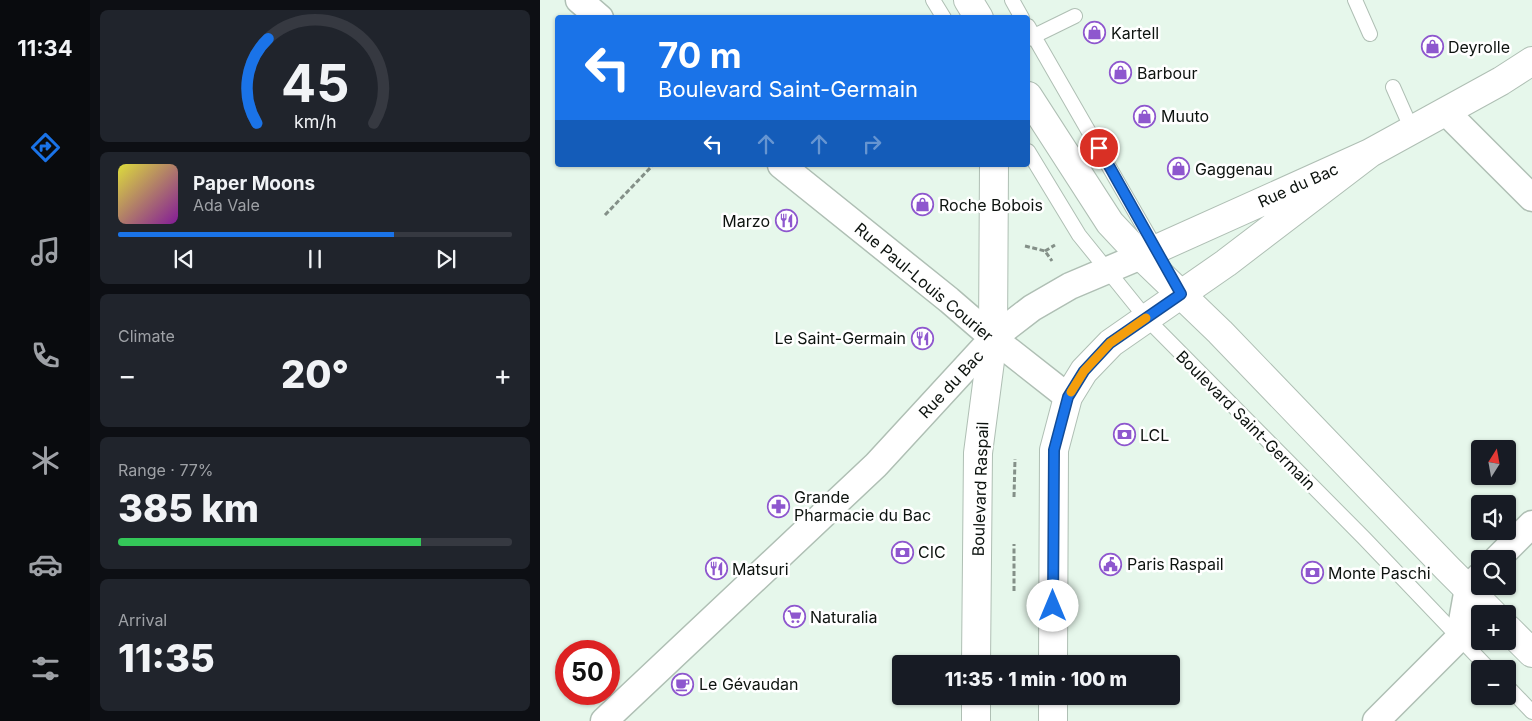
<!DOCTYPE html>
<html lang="en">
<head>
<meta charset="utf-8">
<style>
	:root { --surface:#171b24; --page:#20242c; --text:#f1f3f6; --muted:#9ea1a6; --line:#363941; --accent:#1a73e8 }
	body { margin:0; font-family:Inter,sans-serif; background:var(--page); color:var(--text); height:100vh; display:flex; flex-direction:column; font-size:19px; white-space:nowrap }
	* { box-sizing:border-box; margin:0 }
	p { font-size:16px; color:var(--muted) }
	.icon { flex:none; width:28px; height:28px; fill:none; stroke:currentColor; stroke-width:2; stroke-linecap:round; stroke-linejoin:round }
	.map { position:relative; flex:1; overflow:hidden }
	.panel { display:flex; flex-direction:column; gap:10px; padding:10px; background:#0d0f14; width:450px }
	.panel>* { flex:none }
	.banner { position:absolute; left:15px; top:15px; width:475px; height:152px; border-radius:5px; box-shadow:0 1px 4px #0004; background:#1a73e8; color:#fff; overflow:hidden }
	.needle { width:32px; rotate:11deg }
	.fabs { position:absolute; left:931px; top:440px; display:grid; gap:10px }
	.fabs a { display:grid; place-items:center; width:45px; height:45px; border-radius:5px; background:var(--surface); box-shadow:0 1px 4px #0004; font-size:25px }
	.speed { position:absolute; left:15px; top:640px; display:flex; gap:10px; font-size:25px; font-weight:700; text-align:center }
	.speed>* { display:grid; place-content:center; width:65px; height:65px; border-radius:50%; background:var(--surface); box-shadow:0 1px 4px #0004; line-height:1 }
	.speed .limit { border:8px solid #d22; background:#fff; color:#111 }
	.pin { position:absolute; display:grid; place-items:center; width:42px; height:42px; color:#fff; margin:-21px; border:2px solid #fff; border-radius:50%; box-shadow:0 1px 5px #0007 }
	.me { position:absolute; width:55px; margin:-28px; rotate:0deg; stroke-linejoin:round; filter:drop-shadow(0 0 4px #0008) }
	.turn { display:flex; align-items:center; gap:18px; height:105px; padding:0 20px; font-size:22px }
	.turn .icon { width:65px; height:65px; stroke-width:2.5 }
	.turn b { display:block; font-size:35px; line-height:42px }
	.lanes { display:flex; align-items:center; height:48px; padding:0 20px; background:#0003; justify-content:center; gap:25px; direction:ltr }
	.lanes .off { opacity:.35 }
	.big { font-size:38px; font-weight:800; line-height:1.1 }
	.panel .tile { flex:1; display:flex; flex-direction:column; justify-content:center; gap:8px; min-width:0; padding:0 18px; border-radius:8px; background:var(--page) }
	.panel .dial { align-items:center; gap:0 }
	.dial svg { height:130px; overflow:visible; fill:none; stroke:var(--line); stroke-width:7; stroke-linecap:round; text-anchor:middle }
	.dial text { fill:var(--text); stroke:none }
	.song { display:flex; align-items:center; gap:15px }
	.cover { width:60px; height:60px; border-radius:8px; background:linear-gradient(135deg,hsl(60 70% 55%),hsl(290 70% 35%)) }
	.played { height:5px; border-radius:2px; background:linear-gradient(90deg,var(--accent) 70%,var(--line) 70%) }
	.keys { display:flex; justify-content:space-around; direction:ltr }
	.heat { display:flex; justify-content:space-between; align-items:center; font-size:28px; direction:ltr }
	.charge { height:8px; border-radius:4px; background:linear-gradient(90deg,#34c759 77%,var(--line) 0) }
	.trip { position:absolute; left:352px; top:655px; width:288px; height:50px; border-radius:5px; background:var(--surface); box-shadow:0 1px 4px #0004; font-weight:800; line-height:50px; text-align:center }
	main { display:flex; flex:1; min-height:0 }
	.menu { display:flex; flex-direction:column; width:90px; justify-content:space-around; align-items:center; background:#090b0e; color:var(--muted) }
	.menu .icon { width:35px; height:35px }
	.menu .selected { color:var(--accent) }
	.menu b { font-size:22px; color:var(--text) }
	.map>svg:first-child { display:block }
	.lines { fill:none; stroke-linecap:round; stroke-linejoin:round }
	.lane-casing { stroke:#afbfb4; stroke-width:16 }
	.street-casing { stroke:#afbfb4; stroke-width:29 }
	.secondary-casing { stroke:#afbfb4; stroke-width:30 }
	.primary-casing { stroke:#afbfb4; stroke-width:30 }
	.path { stroke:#849088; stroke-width:3; stroke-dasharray:5 2.5; stroke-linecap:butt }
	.lane { stroke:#fff; stroke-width:14 }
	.street { stroke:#fff; stroke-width:26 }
	.secondary { stroke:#fff; stroke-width:28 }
	.primary { stroke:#fff; stroke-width:28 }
	.route-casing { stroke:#114b97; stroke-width:12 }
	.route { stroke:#1a73e8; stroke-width:9 }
	.slow { stroke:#f59e0b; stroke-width:9 }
	.labels { text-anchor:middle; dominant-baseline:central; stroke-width:5; stroke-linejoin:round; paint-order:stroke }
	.poi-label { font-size:16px; fill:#0d130f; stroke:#fff; text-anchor:start }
	.street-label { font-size:16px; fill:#0d130f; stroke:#fff }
</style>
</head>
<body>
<main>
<nav class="menu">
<b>11:34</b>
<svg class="icon selected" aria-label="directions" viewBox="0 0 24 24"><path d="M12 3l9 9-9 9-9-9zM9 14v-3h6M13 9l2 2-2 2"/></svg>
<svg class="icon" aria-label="music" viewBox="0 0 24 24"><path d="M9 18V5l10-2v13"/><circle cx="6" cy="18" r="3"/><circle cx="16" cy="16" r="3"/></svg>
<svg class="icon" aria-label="phone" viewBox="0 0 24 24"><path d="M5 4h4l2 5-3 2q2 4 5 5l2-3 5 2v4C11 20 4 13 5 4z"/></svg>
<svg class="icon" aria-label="climate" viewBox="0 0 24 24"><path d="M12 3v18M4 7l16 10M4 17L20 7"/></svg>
<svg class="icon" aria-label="car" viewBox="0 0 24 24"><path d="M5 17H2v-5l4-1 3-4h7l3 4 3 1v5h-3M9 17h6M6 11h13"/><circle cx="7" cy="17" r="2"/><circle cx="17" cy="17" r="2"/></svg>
<svg class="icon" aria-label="filters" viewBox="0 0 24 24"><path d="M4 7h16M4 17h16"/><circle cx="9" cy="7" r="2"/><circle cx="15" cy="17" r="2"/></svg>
</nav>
<section class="panel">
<div class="tile dial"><svg viewBox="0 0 100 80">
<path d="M14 69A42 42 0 1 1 86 69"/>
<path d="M14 69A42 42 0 0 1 21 17" stroke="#1a73e8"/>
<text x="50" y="56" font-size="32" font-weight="700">45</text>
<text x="50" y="72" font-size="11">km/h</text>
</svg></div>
<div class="tile">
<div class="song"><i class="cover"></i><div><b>Paper Moons</b><p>Ada Vale</p></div></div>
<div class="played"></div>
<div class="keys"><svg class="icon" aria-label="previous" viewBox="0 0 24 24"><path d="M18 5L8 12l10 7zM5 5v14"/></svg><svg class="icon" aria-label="pause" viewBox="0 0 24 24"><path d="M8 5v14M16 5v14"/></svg><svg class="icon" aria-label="next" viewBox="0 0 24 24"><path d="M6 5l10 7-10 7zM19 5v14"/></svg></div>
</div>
<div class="tile"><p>Climate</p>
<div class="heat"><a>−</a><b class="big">20°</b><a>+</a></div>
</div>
<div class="tile"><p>Range · 77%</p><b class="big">385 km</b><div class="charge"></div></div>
<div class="tile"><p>Arrival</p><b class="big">11:35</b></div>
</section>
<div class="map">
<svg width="992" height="721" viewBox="0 0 992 721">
	<rect width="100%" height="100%" fill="#e6f7eb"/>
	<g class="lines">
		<defs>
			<path id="lane" d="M393,0l11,18
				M472,0l10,18
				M815,0l15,34
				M488,26l130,226
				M488,39l47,-23
				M853,87l19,43
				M488,151l51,84 67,83 218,220 125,131
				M968,687l24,25"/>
			<path id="street" d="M39,0l21,18
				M906,112l86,86
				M241,165l168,135 44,38 75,59
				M957,559l35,-35
				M64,721l272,-256 117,-127 39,-30 38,-22 71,-30
				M836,721l83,-83 9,-50 12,-12"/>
			<path id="secondary" d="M601,256l229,-103 131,-72 31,-20
				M436,664l2,-211 15,-115 1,-173
				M513,664l1,-214 14,-53 16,-26 27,-28 115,-80 144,-110
				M436,721v-25
				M513,721v-25"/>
			<path id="primary" d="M428,0l11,18
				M488,96l82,127 31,33 79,76 227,236 46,46
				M968,629l24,24"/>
		</defs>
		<use href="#lane" class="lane-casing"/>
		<use href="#street" class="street-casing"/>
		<use href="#secondary" class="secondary-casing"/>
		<use href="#primary" class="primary-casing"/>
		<path class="path" d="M65,215l48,-50
			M485,246l20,5 7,10
			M505,251l10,-6
			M474,497l1,-38
			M474,591v-47"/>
		<use href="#lane" class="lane"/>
		<use href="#street" class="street"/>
		<use href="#secondary" class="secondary"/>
		<use href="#primary" class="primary"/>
	</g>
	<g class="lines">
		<defs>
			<path id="route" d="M513,606l1,-156 14,-53 16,-26 26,-28 71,-49 -82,-146"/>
		</defs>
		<use href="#route" class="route-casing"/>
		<use href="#route" class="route"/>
		<path class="slow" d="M531,392l13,-21 26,-28 36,-25"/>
	</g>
	<defs>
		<symbol id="shop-ring" viewBox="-11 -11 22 22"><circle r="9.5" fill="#fff" stroke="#8e57ce" stroke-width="1.5"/><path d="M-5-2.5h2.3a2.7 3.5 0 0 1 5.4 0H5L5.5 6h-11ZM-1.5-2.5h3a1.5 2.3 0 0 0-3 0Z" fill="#8e57ce"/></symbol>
		<symbol id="restaurant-ring" viewBox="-11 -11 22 22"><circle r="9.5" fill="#fff" stroke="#8e57ce" stroke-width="1.5"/><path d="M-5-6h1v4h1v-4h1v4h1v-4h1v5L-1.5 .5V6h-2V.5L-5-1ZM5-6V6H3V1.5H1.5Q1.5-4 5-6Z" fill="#8e57ce"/></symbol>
		<symbol id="bank-ring" viewBox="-11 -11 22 22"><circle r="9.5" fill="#fff" stroke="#8e57ce" stroke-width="1.5"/><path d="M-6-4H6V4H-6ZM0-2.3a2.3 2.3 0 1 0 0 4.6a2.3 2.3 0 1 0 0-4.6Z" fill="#8e57ce"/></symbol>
		<symbol id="pharmacy-ring" viewBox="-11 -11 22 22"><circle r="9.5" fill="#fff" stroke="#8e57ce" stroke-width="1.5"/><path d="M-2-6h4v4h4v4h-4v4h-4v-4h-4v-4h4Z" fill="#8e57ce"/></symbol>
		<symbol id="civic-ring" viewBox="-11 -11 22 22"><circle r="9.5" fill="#fff" stroke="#8e57ce" stroke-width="1.5"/><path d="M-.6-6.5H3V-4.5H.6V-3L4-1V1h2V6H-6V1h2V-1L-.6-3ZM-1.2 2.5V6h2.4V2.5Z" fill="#8e57ce"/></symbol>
		<symbol id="supermarket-ring" viewBox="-11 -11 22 22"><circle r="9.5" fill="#fff" stroke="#8e57ce" stroke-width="1.5"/><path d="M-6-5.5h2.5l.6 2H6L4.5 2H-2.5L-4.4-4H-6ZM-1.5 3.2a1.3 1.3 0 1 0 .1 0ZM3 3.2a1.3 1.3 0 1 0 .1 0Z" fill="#8e57ce"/></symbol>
		<symbol id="cafe-ring" viewBox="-11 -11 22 22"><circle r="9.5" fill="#fff" stroke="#8e57ce" stroke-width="1.5"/><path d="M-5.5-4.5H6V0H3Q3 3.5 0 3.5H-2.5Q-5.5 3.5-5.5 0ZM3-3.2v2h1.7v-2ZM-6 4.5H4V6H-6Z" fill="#8e57ce"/></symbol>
	</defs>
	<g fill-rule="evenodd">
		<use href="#shop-ring" x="542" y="20" width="25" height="25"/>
		<use href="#shop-ring" x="880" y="34" width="25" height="25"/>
		<use href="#shop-ring" x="568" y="60" width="25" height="25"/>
		<use href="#shop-ring" x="592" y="104" width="25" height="25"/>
		<use href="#shop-ring" x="626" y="156" width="25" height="25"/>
		<use href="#shop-ring" x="370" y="192" width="25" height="25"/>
		<use href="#restaurant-ring" x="234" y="208" width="25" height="25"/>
		<use href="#restaurant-ring" x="370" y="326" width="25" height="25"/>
		<use href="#bank-ring" x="572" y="422" width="25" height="25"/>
		<use href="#pharmacy-ring" x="226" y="494" width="25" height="25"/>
		<use href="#bank-ring" x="350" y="540" width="25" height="25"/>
		<use href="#civic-ring" x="558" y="552" width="25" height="25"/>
		<use href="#restaurant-ring" x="164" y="556" width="25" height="25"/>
		<use href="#bank-ring" x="760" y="560" width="25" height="25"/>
		<use href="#supermarket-ring" x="242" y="604" width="25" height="25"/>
		<use href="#cafe-ring" x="130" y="672" width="25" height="25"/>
	</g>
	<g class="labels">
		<g class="poi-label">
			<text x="571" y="33">Kartell</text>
			<text x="908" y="47">Deyrolle</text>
			<text x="597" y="73">Barbour</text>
			<text x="621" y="116">Muuto</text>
			<text x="655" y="169">Gaggenau</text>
			<text x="399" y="205">Roche Bobois</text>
			<text x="230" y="221" text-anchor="end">Marzo</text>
			<text x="366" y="338" text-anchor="end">Le Saint-Germain</text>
			<text x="600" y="435">LCL</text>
			<text x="254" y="497">Grande<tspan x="254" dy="18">Pharmacie du Bac</tspan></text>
			<text x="378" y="552">CIC</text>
			<text x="587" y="564">Paris Raspail</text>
			<text x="192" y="569">Matsuri</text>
			<text x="788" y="573">Monte Paschi</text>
			<text x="270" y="617">Naturalia</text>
			<text x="159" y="684">Le Gévaudan</text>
		</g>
		<g class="street-label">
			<text transform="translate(758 185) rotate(-24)">Rue du Bac</text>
			<text transform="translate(384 282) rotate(40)">Rue Paul-Louis Courier</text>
			<text transform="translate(411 384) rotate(-47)">Rue du Bac</text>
			<text transform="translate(706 420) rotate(45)">Boulevard Saint-Germain</text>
			<text transform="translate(440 489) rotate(-88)">Boulevard Raspail</text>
		</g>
	</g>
</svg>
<div class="fabs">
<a><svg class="needle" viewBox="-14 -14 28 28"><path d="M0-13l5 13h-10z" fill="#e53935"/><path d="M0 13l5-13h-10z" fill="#9ea1a6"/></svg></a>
<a><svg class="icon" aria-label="sound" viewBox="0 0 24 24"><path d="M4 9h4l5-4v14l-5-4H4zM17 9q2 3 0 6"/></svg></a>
<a><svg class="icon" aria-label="search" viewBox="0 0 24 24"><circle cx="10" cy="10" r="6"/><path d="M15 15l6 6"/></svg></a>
<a>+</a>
<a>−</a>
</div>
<div class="speed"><div class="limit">50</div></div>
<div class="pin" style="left:559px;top:148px;background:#d93025"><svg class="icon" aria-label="arrive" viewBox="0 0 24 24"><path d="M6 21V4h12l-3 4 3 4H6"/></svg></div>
<svg class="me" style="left:513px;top:606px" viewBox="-20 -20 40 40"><circle r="19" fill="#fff"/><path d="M0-13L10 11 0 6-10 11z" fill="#1a73e8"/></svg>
<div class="trip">11:35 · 1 min · 100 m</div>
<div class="banner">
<div class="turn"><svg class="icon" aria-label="left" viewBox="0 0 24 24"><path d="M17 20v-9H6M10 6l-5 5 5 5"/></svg><div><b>70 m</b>Boulevard Saint-Germain</div></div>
<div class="lanes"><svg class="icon" aria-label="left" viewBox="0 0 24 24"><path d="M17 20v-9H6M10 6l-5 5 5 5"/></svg><svg class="icon off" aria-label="ahead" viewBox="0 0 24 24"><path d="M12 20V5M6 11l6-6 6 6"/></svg><svg class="icon off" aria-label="ahead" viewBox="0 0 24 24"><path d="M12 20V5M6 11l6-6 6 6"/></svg><svg class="icon off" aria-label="right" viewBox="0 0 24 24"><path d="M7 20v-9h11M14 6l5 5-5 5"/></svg></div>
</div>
</div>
</main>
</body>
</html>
